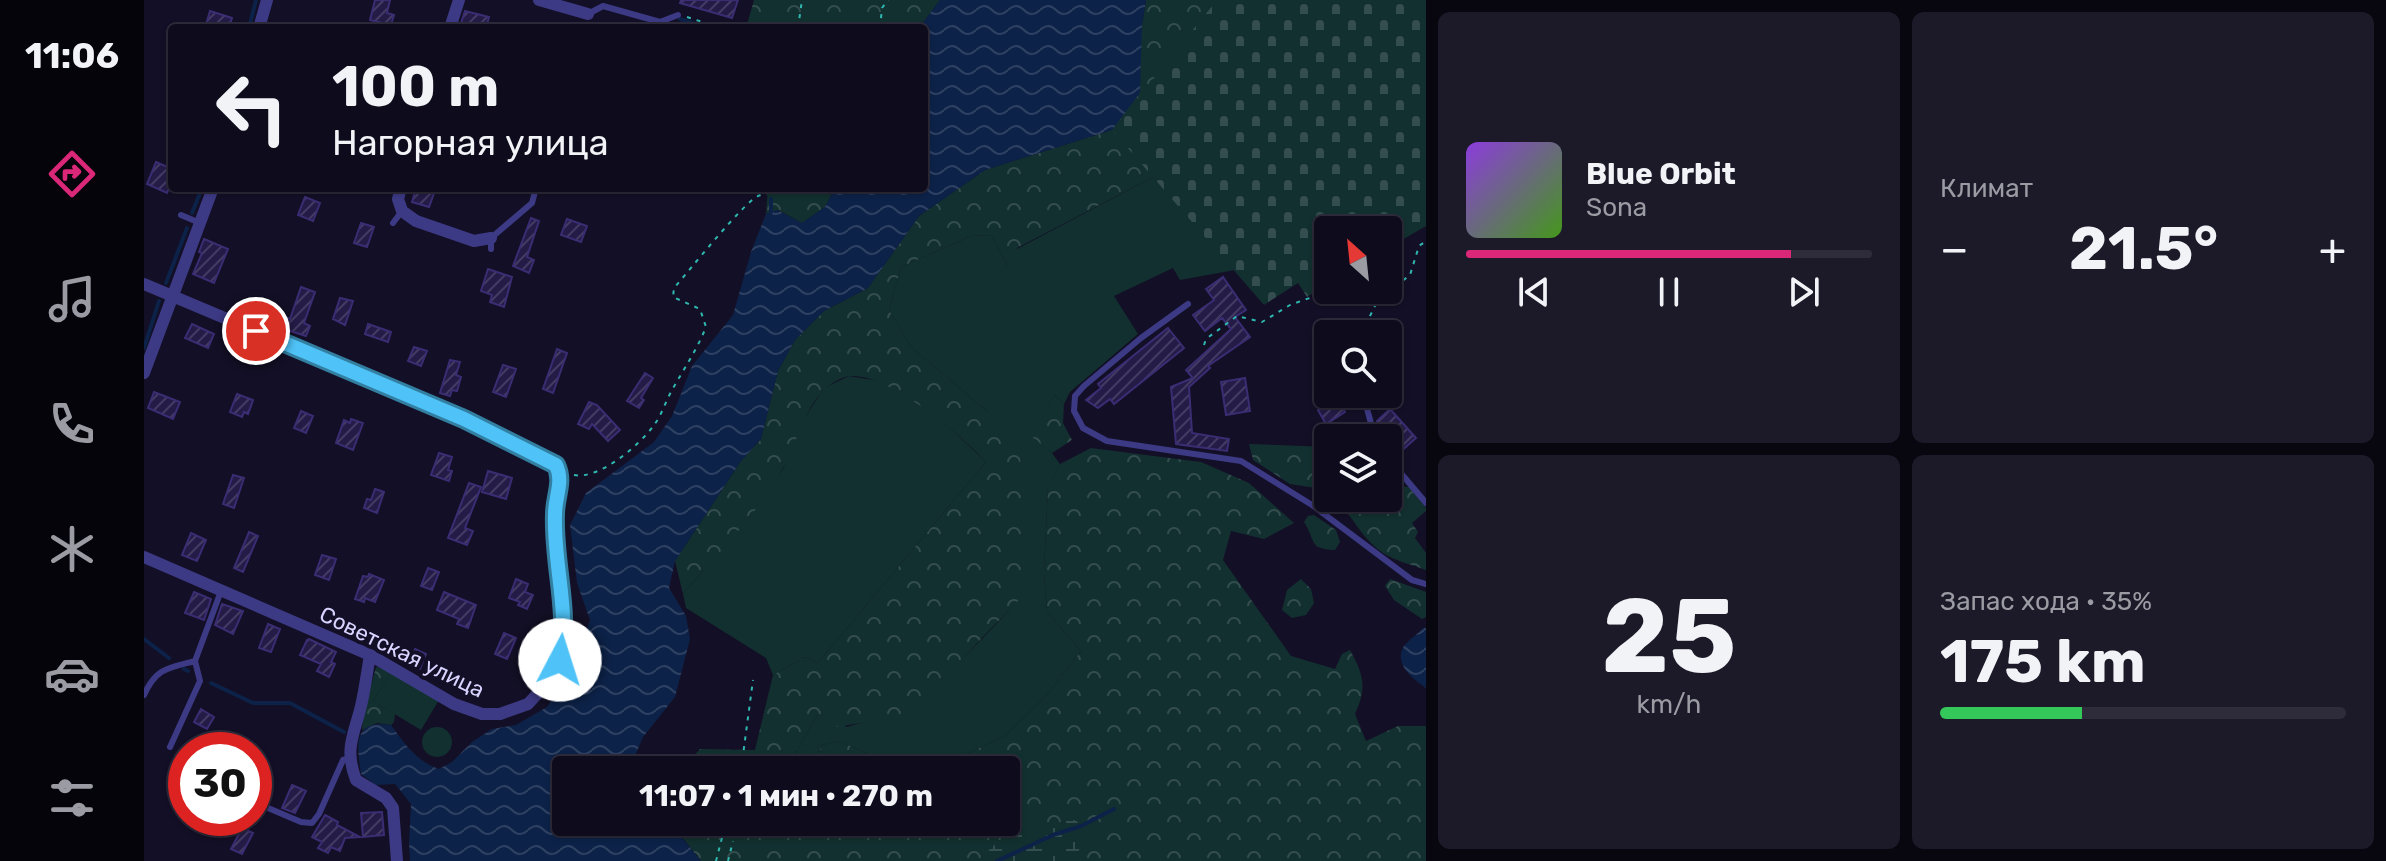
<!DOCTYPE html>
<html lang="ru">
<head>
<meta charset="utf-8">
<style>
	:root { --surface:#0e0b1c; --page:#1c1929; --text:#f1f3f6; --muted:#9b9ba3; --line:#2e2b3b; --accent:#db2777 }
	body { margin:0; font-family:Rubik,sans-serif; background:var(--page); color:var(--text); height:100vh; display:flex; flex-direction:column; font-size:30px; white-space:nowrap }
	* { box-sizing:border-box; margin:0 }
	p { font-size:26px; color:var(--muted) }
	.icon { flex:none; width:44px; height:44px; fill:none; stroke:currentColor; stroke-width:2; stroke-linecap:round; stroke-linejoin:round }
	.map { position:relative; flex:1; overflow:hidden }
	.drawer { display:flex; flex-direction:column; gap:12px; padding:12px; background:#08060f; width:960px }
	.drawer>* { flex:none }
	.top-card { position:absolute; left:24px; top:24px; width:760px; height:168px; border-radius:8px; box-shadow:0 2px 6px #0004,0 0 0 2px var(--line); background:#0e0b1c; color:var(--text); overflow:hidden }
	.needle { width:52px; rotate:333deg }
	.tools { position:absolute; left:1170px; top:216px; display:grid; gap:16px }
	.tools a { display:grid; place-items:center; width:88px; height:88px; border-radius:8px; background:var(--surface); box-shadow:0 2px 6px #0004,0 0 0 2px var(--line); font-size:40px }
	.speed { position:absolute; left:24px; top:732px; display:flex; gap:16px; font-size:40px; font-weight:700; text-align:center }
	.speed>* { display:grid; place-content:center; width:104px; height:104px; border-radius:50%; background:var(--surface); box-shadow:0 2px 6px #0004,0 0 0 2px var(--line); line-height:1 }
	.speed .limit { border:12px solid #d22; background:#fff; color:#111 }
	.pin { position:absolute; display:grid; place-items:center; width:68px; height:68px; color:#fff; margin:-34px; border:4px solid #fff; border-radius:50%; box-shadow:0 2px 8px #0007 }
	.me { position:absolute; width:88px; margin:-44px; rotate:5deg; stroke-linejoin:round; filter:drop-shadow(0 0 6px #0008) }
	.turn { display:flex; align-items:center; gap:28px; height:168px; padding:0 32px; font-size:36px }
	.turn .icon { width:104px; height:104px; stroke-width:2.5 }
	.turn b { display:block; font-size:56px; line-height:68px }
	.big { font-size:60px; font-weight:700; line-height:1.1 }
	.drawer .tile { flex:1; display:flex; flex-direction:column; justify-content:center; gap:12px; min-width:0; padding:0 28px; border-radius:12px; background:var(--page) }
	.drawer .dial { align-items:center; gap:0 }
	.dial b { font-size:104px; line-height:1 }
	.song { display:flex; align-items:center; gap:24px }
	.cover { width:96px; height:96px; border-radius:12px; background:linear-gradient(135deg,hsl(270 70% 55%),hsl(100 70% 35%)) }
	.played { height:8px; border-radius:4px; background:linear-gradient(90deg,var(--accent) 80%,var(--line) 80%) }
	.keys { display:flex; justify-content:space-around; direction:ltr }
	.heat { display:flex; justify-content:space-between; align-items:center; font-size:44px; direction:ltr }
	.charge { height:12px; border-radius:6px; background:linear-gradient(90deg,#34c759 35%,var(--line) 0) }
	.drawer .tiles { flex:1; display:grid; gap:12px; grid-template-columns:repeat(2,1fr) }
	.trip { position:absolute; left:408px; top:756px; width:468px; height:80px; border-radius:8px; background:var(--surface); box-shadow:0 2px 6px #0004,0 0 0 2px var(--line); font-weight:700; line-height:80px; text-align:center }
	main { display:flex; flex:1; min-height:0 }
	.tab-bar { display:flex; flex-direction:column; width:144px; justify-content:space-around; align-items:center; background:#06040b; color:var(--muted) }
	.tab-bar .icon { width:56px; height:56px }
	.tab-bar .current { color:var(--accent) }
	.tab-bar b { font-size:36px; color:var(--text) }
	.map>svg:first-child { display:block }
	.green { fill:#12302f }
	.forest { fill:url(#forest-crowns) }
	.wetland { fill:url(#wetland-marsh) }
	.cemetery { fill:url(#cemetery-stones) }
	.water { fill:url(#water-waves) }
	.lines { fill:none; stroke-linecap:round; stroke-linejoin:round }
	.stream { stroke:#0c2248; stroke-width:4 }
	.building { fill:url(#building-hatch); stroke:#3b2d73; stroke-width:2 }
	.path { stroke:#2fb8b0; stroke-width:2; stroke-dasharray:4 6; stroke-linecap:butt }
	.lane { stroke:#3d3a85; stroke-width:6 }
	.street { stroke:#3d3a85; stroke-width:12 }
	.route-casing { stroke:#337fa1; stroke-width:20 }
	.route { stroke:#4fc3f7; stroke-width:14 }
	.labels { text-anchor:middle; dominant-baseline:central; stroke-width:8; stroke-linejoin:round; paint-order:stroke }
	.street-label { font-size:22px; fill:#d9d4ff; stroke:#130f26 }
</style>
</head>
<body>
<main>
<nav class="tab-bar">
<b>11:06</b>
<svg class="icon current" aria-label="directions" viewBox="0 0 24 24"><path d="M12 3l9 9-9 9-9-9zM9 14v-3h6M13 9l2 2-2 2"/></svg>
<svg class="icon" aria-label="music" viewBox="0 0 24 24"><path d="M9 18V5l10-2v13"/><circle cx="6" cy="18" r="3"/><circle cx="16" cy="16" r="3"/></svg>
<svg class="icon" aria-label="phone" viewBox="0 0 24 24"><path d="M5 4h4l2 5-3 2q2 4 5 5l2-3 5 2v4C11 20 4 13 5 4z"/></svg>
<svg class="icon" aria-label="climate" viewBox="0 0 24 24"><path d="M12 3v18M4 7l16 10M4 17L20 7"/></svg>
<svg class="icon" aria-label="car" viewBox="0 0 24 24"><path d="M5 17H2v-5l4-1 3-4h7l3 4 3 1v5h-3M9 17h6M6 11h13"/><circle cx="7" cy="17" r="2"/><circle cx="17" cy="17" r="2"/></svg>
<svg class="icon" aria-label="filters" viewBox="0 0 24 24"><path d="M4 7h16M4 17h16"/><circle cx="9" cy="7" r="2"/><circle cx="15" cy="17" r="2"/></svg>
</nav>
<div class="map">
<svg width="1282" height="861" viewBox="0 0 1282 861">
	<defs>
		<pattern id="forest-crowns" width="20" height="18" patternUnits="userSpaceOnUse" patternTransform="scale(2)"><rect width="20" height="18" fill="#12302f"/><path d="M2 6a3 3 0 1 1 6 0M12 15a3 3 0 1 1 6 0" fill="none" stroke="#344d4e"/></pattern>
		<pattern id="wetland-marsh" width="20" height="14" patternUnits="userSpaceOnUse" patternTransform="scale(2)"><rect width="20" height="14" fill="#12302f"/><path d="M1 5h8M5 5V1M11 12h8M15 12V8" fill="none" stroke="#344d4e"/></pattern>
		<pattern id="cemetery-stones" width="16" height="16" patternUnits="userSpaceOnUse" patternTransform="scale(2)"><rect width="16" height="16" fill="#12302f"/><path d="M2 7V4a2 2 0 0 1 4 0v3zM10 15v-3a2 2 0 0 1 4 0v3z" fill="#344d4e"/></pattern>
		<pattern id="water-waves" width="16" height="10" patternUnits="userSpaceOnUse" patternTransform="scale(2)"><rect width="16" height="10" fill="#0c2248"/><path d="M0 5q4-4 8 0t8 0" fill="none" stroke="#2f4163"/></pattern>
		<pattern id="building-hatch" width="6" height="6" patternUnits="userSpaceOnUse" patternTransform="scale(2)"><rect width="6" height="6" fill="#241b47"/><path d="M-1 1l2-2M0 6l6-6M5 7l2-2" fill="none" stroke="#433b63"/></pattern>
	</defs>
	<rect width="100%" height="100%" fill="#130f26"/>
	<path class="green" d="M1009,177l82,93 -55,10 -7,-12 -59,28 24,38 -68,58 -6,12 -9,-9 -28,37 25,21 8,11 -12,24 -4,85 3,39 34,39 -34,44 -42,41 -41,19 -43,9 -27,1 -55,-24 -17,4 -11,25h-25l32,-56h5l24,13c71,-19 124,-74 171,-127l-30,-188 -77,-65 -22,-37 12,-43 70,-31 20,-1 17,31 9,-17z
		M705,376c10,2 22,3 31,6 38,14 78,53 106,80l-168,201 -13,-6 -32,18 -7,-17 -80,-50 -3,-14 69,-80 31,-45 17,-44 24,-37z
		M247,671l48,29 -18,30 -48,-29z
		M278 742a15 15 0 1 1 30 0a15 15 0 1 1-30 0Z"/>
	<path class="forest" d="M610,0h186l-21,28h-173z
		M1002,0h280l-178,283 -95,-106 -136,71 -1,14 -8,4 -17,-31 -20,1 -70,31 -12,43 22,37 77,65 32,34 3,101 -5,54 -110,113 -70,13 -15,-13h-5l-32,56h-105l19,-21 55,1 18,-75 32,-18 13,6 168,-201c-24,-27 -98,-89 -136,-86 -6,0 -22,9 -26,14 -22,22 -27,54 -42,80 -26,46 -65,84 -99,124l-8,-33 66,-100 20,-22 17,-68 17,-31 29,-29 44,-23 51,-72 66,-46 127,-40 30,-105z
		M624,188h67l-10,19 -23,16 -24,-13 -12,4z
		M911,395l9,9 -1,19 9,17 -20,13 -26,-21z
		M1105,444l79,3v43l-38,-6 -37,-24z
		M947,448l110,14 48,21 45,40 -30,16 -33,-8 -8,29 68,96 44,13 7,-15 8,-4c14,25 17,38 5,64l11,27 32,-15h28v135h-725l-31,-39h336v-52h-195l11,-25 17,-4 55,24 27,-1 43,-9 41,-19 42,-41 34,-44 -34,-39 -3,-39 4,-86 12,-23z
		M1244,485l21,2 17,21v3l-14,12 6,9 -3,6 11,15v17c-13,-5 -31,-9 -43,-17 -21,-14 -31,-37 -47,-55h52z
		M1170,515l22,15 4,12 -5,8c-27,-1 -19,-10 -31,-28l4,-6z
		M1157,579l10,10 3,14 -8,12 -14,3 -10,-8 5,-20z
		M1246,579l36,13v25l-4,2 -28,-19 -9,-14z
		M232,667l7,1 7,5 -17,28 22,13 -1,8 -3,3 -14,-2 -15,7 1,-15z"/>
	<path class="wetland" d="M932,820c12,15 6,26 -3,41h-96l34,-31 36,-2 17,-7z"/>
	<path class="cemetery" d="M1073,0h209v226l-38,22v-18h-60v53l-21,14 -9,-14 -34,22 -152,-175z"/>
	<path class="water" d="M796,0h206l-4,25 -2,68 -28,37 -127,40 -66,46 -51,72 -44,23 -29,29 -17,31 -17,68 -20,22 -66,100 -6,27 17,28 4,23 -15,58 -32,40 -11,26 3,7h-69v52h103l32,39h-291l-1,-18 2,-39 -16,-20 -19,1 -15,-11c-4,-28 -9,-55 30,-49 13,18 26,37 48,44l13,-7 20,-20 20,-13 24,-4 31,-18 26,-39 17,-48 -13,-37 -7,-58 16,-32 68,-51 18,-26 20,-50 41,-51 18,-63 15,-38 11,-4 25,13 23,-16 10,-19h89v-160h-5z
		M1279,628h3v60c-13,-9 -33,-24 -22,-42 4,-6 13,-11 19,-18z"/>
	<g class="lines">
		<path class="stream" d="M536,19l28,9
			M105,28l7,-28
			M627,212v-13
			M48,213l10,-25
			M22,283l21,-55
			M0,348l15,-47
			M0,639l25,19
			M40,669l4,2
			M67,683l42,20h37l54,29
			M853,861l56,-26 28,-9 33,-17"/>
	</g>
	<path class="building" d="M231,0h15l-3,13 7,2 -3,10 -21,-5z
		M537,0h57l-6,18 -52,-15z
		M66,11l22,7 -3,10h-24z
		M321,11l24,6 -3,11 -26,-2z
		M12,162l16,7v12l-5,12 -20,-9z
		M272,188h20l-7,19 -17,-5z
		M161,197l15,6 -7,18 -15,-6z
		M387,218l8,3 -12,36 7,3 -5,13 -16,-7z
		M423,219l20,7 -6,16 -20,-7z
		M217,223l13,4 -7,20 -13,-4z
		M60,239l24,10 -14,34 -21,-9 9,-21 -3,-1z
		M344,269l24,8 -8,30 -14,-5 2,-7 -11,-4z
		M1079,277l23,33 -11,7 15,20 -42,29 2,2 -21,19 3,46 37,6 -2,12 -51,-7 -5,-57 22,-9 -7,-8 45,-41 -9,-11 -17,13 -12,-16 21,-15 -8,-11z
		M157,287l14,5 -11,31 6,3 -4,10 -25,-8 4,-11 5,2z
		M196,298l13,3 -8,24 -12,-6z
		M48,324l22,10 -6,14 -23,-10z
		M224,324l23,8 -3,10 -23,-8z
		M1024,328l16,20 -70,56 -4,-5 -12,9 -12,-8 15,-12 -3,-4z
		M270,347l13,4 -6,15 -13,-5z
		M413,349l10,4 -14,40 -10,-4z
		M306,360l10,2 -4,13 5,2 -4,14 -5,-1 -2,6 -10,-3z
		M359,365l13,4 -10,28 -13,-5z
		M501,373l8,5 -12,20 3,2 -5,8 -12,-7z
		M1101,378l5,33 -24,4 -5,-33z
		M10,392l26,10 -7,17 -25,-11z
		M93,394l16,6 -5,14 -4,-2 -2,5 -12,-5z
		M1192,398l9,14 -19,12 -8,-14z
		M445,402l8,3 23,25 -12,11 -16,-17 -3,5 -11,-5z
		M1246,409l26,29 -17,15 -20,-22 -2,-10z
		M157,411l12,5 -7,17 -12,-5z
		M207,419l12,4 -10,27 -17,-7 8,-23 6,3z
		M295,453l13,4 -4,13 4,1 -3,10 -18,-6z
		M344,471l24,7 -6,21 -24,-7z
		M89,475l11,3 -10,30 -11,-4z
		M325,483l12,4 -16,41 8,3 -6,14 -19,-7z
		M231,489l9,3 -7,21 -13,-5 3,-9 4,1z
		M105,532l9,4 -15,36 -9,-4z
		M47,533l15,7 -9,21 -15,-6z
		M178,555l14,4 -7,21 -14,-5z
		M284,568l11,4 -7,18 -11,-4z
		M225,574l15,6 -9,22 -10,-4 -1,4 -9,-3 8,-23 5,1z
		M372,579l12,5 -3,8 8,3 -6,14 -9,-4 2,-3 -11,-4z
		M50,592l17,7 -7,21 -19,-7z
		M300,592l32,13 -8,23 -11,-4 2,-5 -22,-9z
		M78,604l21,7 -10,23 -18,-9z
		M124,624l12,5 -9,23 -12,-4z
		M360,633l12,5 -9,21 -12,-5z
		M165,639l27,13 -5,10 4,2 -6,13 -12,-6 4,-7 -21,-9 7,-15z
		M271,649l11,5 -6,15 -12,-5z
		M57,709l13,8 -7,12 -13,-7z
		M148,785l14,6 -11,22 -13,-5z
		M238,812l2,23 -21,2 -2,-24z
		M181,815l13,7 -1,3 23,12 -15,1 -5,13 -9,-4 -3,6 -10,-5 4,-6 -10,-5z
		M44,818h34l-6,13z
		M98,828l11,5 -11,21 -11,-5z"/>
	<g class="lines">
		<path class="path" d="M543,17l34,11
			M654,28l4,-28
			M736,28l2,-20 6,-8
			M1213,290l20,12
			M1217,334l17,-34 32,-25 9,-29 7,-5
			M1060,345l2,-6 31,-23 25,6 28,-17 42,-15
			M430,475c25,5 66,-30 80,-50 7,-9 11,-22 17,-33 12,-22 26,-42 35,-65l-6,-18 -27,-12 1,-9c15,-17 69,-85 84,-92 18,-8 36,0 54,-8
			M597,770l12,-90
			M572,861l10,-39
			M584,861l5,-20"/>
		<path class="lane" d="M444,14l15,-8 57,16 18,-7
			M37,215l19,8
			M249,223l9,-12
			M347,249v-11l41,-35 4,-15
			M1044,304l-47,34 -57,48 -9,10 -1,15 9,17 24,13 134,20 71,44 100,75 14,4
			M1215,394l7,11 9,33
			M1244,458l38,45
			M0,695c12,-27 24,-27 51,-34l26,-70
			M26,747l30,-66 -5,-20
			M110,802l47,20 11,1 7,-9 24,-54 7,-2"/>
		<path class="street" d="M395,0l49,14
			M115,28l8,-28
			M306,28l9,-28
			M257,188l-3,11 4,12 14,10 58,20 17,-3
			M0,284l320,135 92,46 5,10 -6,44 10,117 -5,24 -11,21 -21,23 -28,10h-18l-28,-10 -84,-49 -226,-98
			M0,373l69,-185
			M226,655c-3,17 -5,34 -9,51 -7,29 -17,42 -5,74l30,18 7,10 4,53"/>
	</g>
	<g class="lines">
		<defs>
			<path id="route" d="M112,331l208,88 92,46c8,17 -1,31 -1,49 -2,49 15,97 5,146"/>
		</defs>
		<use href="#route" class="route-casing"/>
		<use href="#route" class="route"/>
	</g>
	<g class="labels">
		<g class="street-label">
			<text transform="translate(258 652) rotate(26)">Советская улица</text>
		</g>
	</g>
</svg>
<div class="tools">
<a><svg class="needle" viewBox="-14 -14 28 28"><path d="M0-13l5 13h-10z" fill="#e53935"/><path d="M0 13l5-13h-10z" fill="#9b9ba3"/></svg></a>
<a><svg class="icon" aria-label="search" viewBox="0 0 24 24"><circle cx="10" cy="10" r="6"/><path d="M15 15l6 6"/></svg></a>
<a><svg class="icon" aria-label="layers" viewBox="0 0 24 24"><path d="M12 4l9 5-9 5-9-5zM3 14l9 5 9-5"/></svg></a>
</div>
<div class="speed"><div class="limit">30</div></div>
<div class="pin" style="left:112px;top:331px;background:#d93025"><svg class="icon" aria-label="arrive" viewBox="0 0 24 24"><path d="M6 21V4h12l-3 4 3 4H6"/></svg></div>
<svg class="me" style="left:416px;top:660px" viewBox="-20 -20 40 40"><circle r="19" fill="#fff"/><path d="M0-13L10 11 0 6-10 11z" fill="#4fc3f7"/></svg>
<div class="trip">11:07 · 1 мин · 270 m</div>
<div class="top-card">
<div class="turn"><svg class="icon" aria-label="left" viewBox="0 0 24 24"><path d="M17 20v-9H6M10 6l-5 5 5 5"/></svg><div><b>100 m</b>Нагорная улица</div></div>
</div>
</div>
<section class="drawer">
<div class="tiles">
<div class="tile">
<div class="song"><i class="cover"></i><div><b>Blue Orbit</b><p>Sona</p></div></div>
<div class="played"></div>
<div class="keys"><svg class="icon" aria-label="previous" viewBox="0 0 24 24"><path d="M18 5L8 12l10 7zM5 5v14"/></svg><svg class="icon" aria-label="pause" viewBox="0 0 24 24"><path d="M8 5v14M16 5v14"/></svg><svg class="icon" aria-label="next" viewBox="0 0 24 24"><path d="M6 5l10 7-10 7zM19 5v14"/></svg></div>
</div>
<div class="tile"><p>Климат</p>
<div class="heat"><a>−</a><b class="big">21.5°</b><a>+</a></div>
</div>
<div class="tile dial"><b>25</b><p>km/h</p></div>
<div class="tile"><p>Запас хода · 35%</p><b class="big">175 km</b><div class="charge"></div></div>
</div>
</section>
</main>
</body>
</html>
